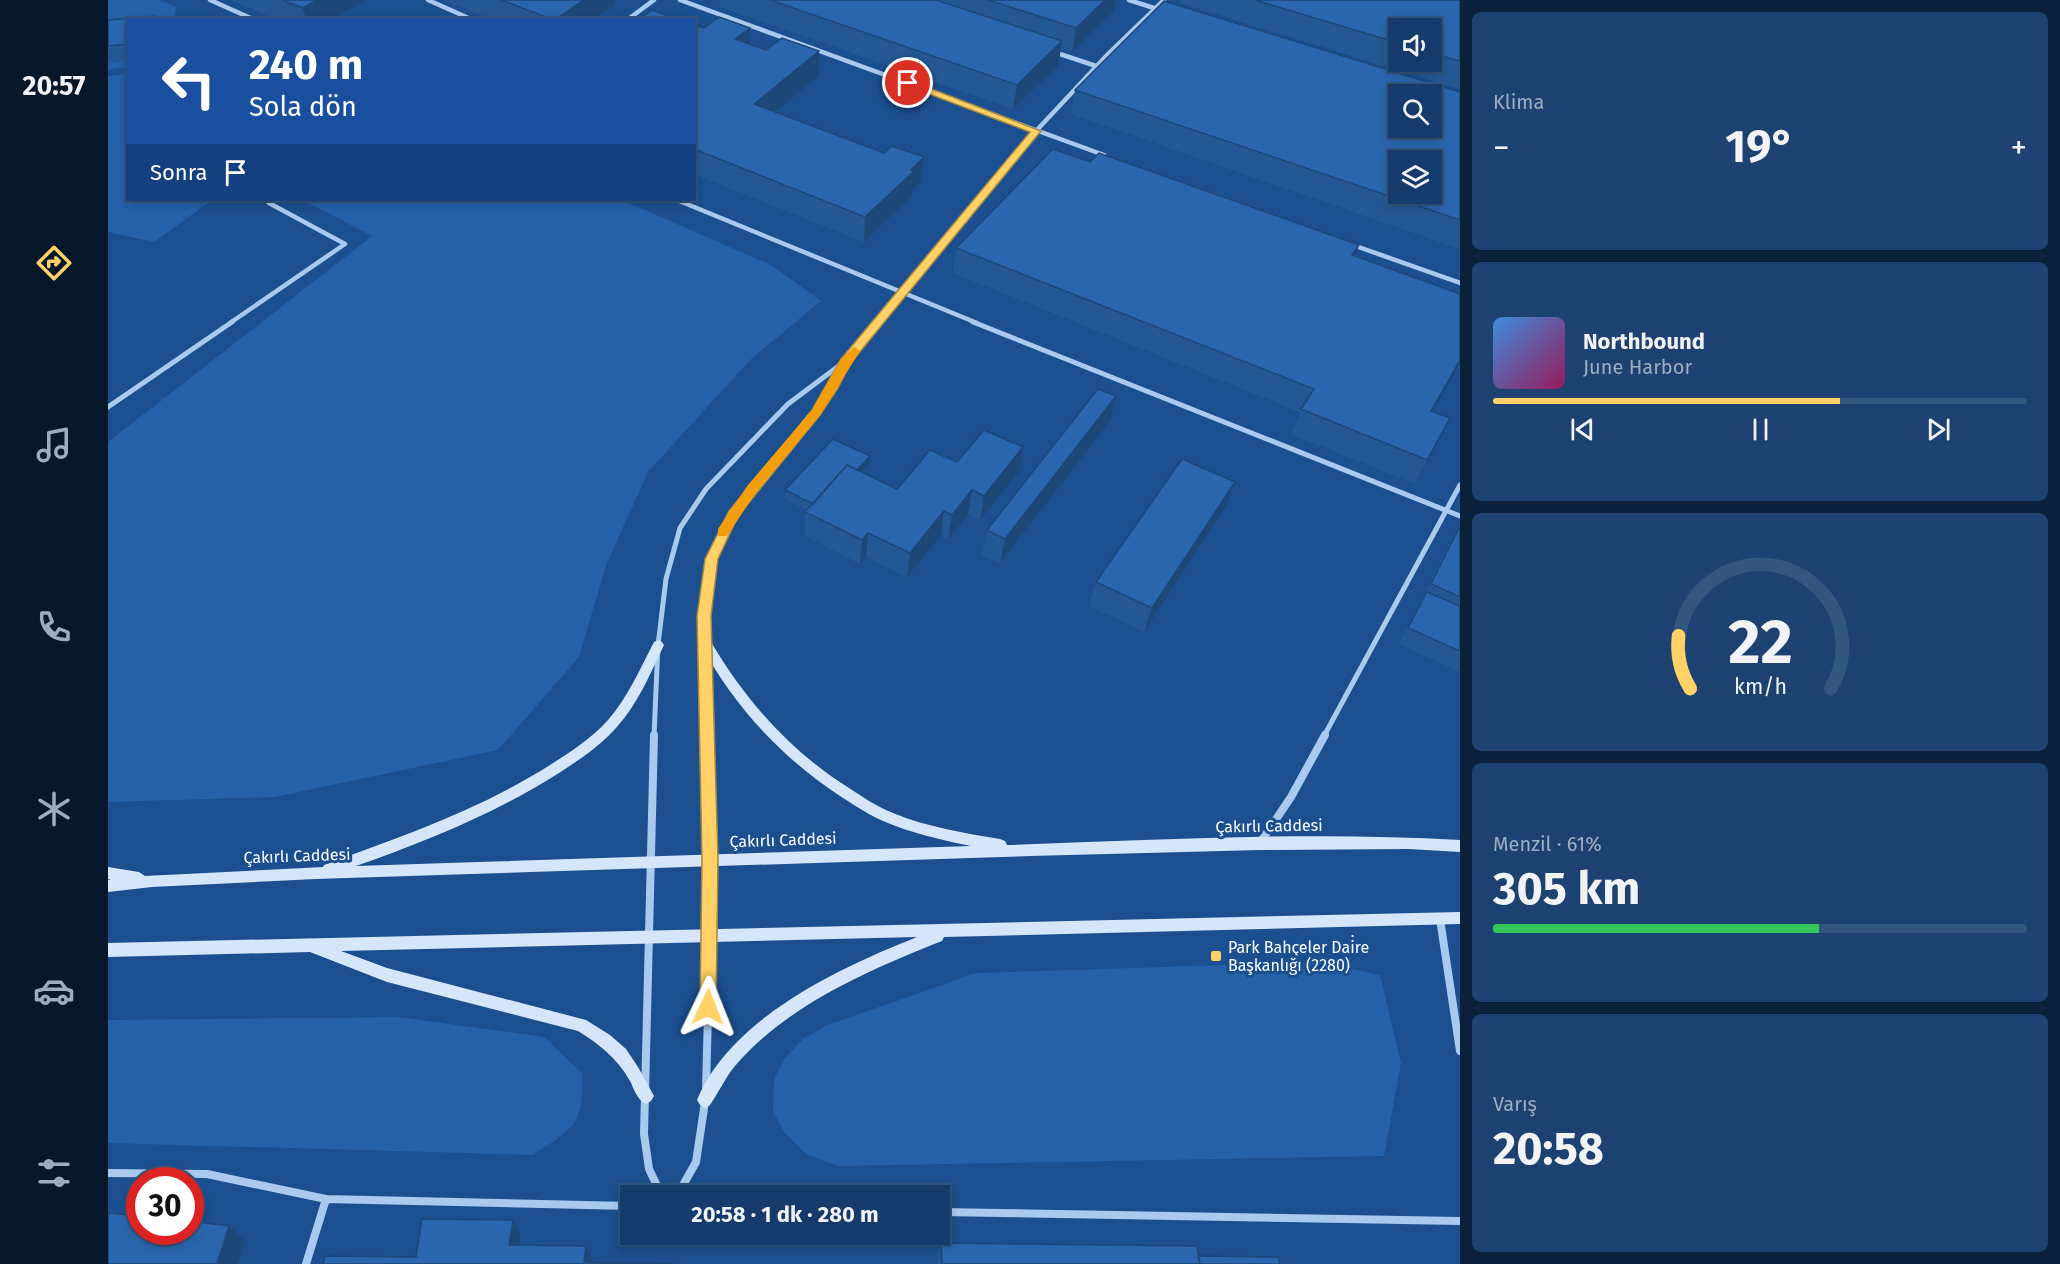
<!DOCTYPE html>
<html lang="tr">
<head>
<meta charset="utf-8">
<style>
	:root { --surface:#143b6b; --page:#1d4271; --text:#f1f3f6; --muted:#9dadc1; --line:#33557e; --accent:#ffd166 }
	body { margin:0; font-family:"Fira Sans",sans-serif; background:var(--page); color:var(--text); height:100vh; display:flex; flex-direction:column; font-size:22px; white-space:nowrap }
	* { box-sizing:border-box; margin:0 }
	p { font-size:20px; color:var(--muted) }
	.icon { flex:none; width:33px; height:33px; fill:none; stroke:currentColor; stroke-width:2; stroke-linecap:round; stroke-linejoin:round }
	.map { position:relative; flex:1; overflow:hidden }
	.panel { display:flex; flex-direction:column; gap:12px; padding:12px; background:#0b203b; width:600px }
	.panel>* { flex:none }
	.banner { position:absolute; left:18px; top:18px; width:570px; height:183px; border-radius:0px; box-shadow:0 3px 9px #0003,0 0 0 2px var(--line); background:#1a4fa0; color:#fff; overflow:hidden }
	.buttons { position:absolute; left:1280px; top:18px; display:grid; gap:12px }
	.buttons a { display:grid; place-items:center; width:54px; height:54px; border-radius:0px; background:var(--surface); box-shadow:0 3px 9px #0003,0 0 0 2px var(--line); font-size:30px }
	.speed { position:absolute; left:18px; top:1167px; display:flex; gap:12px; font-size:30px; font-weight:700; text-align:center }
	.speed>* { display:grid; place-content:center; width:78px; height:78px; border-radius:50%; background:var(--surface); box-shadow:0 3px 9px #0003,0 0 0 2px var(--line); line-height:1 }
	.speed .limit { border:9px solid #d22; background:#fff; color:#111 }
	.pin { position:absolute; display:grid; place-items:center; width:51px; height:51px; color:#fff; margin:-26px; border:3px solid #fff; border-radius:50%; box-shadow:0 2px 6px #0007 }
	.me { position:absolute; width:66px; margin:-33px; rotate:2deg; stroke-linejoin:round; filter:drop-shadow(0 0 4px #0008) }
	.turn { display:flex; align-items:center; gap:21px; height:126px; padding:0 24px; font-size:27px }
	.turn .icon { width:78px; height:78px; stroke-width:2.5 }
	.turn b { display:block; font-size:42px; line-height:51px }
	.then { display:flex; align-items:center; height:57px; padding:0 24px; background:#0003; gap:12px; font-size:22px }
	.big { font-size:45px; font-weight:700; line-height:1.1 }
	.panel .tile { flex:1; display:flex; flex-direction:column; justify-content:center; gap:9px; min-width:0; padding:0 21px; border-radius:9px; background:var(--page) }
	.panel .dial { align-items:center; gap:0 }
	.dial svg { height:156px; overflow:visible; fill:none; stroke:var(--line); stroke-width:7; stroke-linecap:round; text-anchor:middle }
	.dial text { fill:var(--text); stroke:none }
	.song { display:flex; align-items:center; gap:18px }
	.cover { width:72px; height:72px; border-radius:9px; background:linear-gradient(135deg,hsl(210 70% 55%),hsl(330 70% 35%)) }
	.played { height:6px; border-radius:3px; background:linear-gradient(90deg,var(--accent) 65%,var(--line) 65%) }
	.keys { display:flex; justify-content:space-around; direction:ltr }
	.heat { display:flex; justify-content:space-between; align-items:center; font-size:33px; direction:ltr }
	.charge { height:9px; border-radius:4px; background:linear-gradient(90deg,#34c759 61%,var(--line) 0) }
	.trip { position:absolute; left:512px; top:1185px; width:330px; height:60px; border-radius:0px; background:var(--surface); box-shadow:0 3px 9px #0003,0 0 0 2px var(--line); font-weight:700; line-height:60px; text-align:center }
	main { display:flex; flex:1; min-height:0 }
	.dock { display:flex; flex-direction:column; width:108px; justify-content:space-around; align-items:center; background:#08182b; color:var(--muted) }
	.dock .icon { width:42px; height:42px }
	.dock .selected { color:var(--accent) }
	.dock b { font-size:27px; color:var(--text) }
	.map>svg:first-child { display:block }
	.green { fill:#2461a8 }
	.lines { fill:none; stroke-linecap:round; stroke-linejoin:round }
	.street-far2 { stroke:#a9c9ee; stroke-width:4.5 }
	.street-far1 { stroke:#a9c9ee; stroke-width:5 }
	.street { stroke:#a9c9ee; stroke-width:8 }
	.secondary { fill:#d6e6fa; fill-rule:evenodd }
	.wall { fill:#245895; fill-rule:evenodd }
	.shaded-wall { fill:#1d4779 }
	.building { fill:#2a66ad; stroke:#1d4779; stroke-width:1.5; fill-rule:evenodd }
	.route { fill:#ffd166; stroke:#a68842; stroke-width:1.5 }
	.slow { fill:#f59e0b }
	.poi-dot { fill:#ffd166; stroke:#1b4f8f; stroke-width:2 }
	.labels { text-anchor:middle; dominant-baseline:central; stroke-width:6; stroke-linejoin:round; paint-order:stroke }
	.street-label { font-size:16px; fill:#fff; stroke:#1b4f8f }
	.poi-label { font-size:16px; fill:#fff; stroke:#1b4f8f; text-anchor:start }
</style>
</head>
<body>
<main>
<nav class="dock">
<b>20:57</b>
<svg class="icon selected" aria-label="directions" viewBox="0 0 24 24"><path d="M12 3l9 9-9 9-9-9zM9 14v-3h6M13 9l2 2-2 2"/></svg>
<svg class="icon" aria-label="music" viewBox="0 0 24 24"><path d="M9 18V5l10-2v13"/><circle cx="6" cy="18" r="3"/><circle cx="16" cy="16" r="3"/></svg>
<svg class="icon" aria-label="phone" viewBox="0 0 24 24"><path d="M5 4h4l2 5-3 2q2 4 5 5l2-3 5 2v4C11 20 4 13 5 4z"/></svg>
<svg class="icon" aria-label="climate" viewBox="0 0 24 24"><path d="M12 3v18M4 7l16 10M4 17L20 7"/></svg>
<svg class="icon" aria-label="car" viewBox="0 0 24 24"><path d="M5 17H2v-5l4-1 3-4h7l3 4 3 1v5h-3M9 17h6M6 11h13"/><circle cx="7" cy="17" r="2"/><circle cx="17" cy="17" r="2"/></svg>
<svg class="icon" aria-label="filters" viewBox="0 0 24 24"><path d="M4 7h16M4 17h16"/><circle cx="9" cy="7" r="2"/><circle cx="15" cy="17" r="2"/></svg>
</nav>
<div class="map">
<svg width="1352" height="1264" viewBox="0 0 1352 1264">
	<rect width="100%" height="100%" fill="#1b4f8f"/>
	<path class="green" d="M0,0h52l16,7 -2,12 -46,1 -1,47 -19,2z
		M19,74l1,126h84l-58,42 -46,-10v-156z
		M195,200h319l149,65 50,36 -71,59 -102,112 -42,93 -27,92 -81,93 -223,47 -167,5v-360l264,-206z
		M1213,962l59,13 21,88 -17,93 -546,10 -32,-12 -21,-21 -12,-21 1,-33 11,-21 19,-20 24,-13 148,-52z
		M290,1017l146,20 38,36c2,52 -8,55 -49,82l-425,-12v-123z"/>
	<g class="lines">
		<path class="street-far2" d="M102,0l45,20
			M320,0l45,20
			M572,0l424,155
			M1021,0l28,9
			M519,20l27,-20
			M946,52l42,14
			M569,200l300,123
			M1245,245l107,38
			M122,323l115,-79 -76,-41
			M769,323l159,-192 72,-77 56,-54"/>
		<path class="street-far1" d="M865,322l487,194
			M0,407l124,-85
			M546,736l4,-91 8,-66 14,-51 26,-39 82,-85 56,-42
			M600,736l-3,-134 4,-32 10,-32 23,-38 73,-86 30,-52 33,-40
			M1216,736l136,-251"/>
		<path class="street" d="M546,735l-10,399 5,35 13,27
			M1152,843l31,-46 34,-62
			M1332,919l20,132
			M598,1089l4,-151 -2,-203
			M0,1173l99,1 119,25 304,7
			M569,1196l19,-34 9,-60
			M831,1212l521,9
			M198,1264l20,-65"/>
		<path class="secondary" d="M550,640l4,2 2,3c-14,29 -26,59 -48,83 -16,18 -37,32 -57,45 -63,40 -132,68 -203,93l615,-20c-30,-6 -60,-13 -88,-25 -14,-6 -27,-15 -40,-23 -60,-39 -108,-90 -142,-153l2,-3h8c35,59 79,109 138,146 14,9 28,19 44,25 34,14 71,20 107,26l5,2 2,4c150,-5 303,-14 453,-5v12l-51,-3 -149,1 -229,6 -715,23 -164,8 -44,5v-12h3l-3,-1v-12l31,5 6,4 178,-9 1,-2c78,-29 155,-55 226,-100 20,-13 41,-26 58,-45 20,-23 32,-51 46,-78z
			M1352,912v12l-516,13 -2,4c-73,29 -155,64 -207,125 -10,12 -16,26 -25,39l-5,3 -5,-3 -3,-5c34,-82 142,-132 220,-163l-576,14 46,17 199,52 24,15 16,14 12,18 16,29 -3,5 -5,3c-9,-4 -12,-15 -16,-23 -13,-23 -31,-37 -52,-50l-191,-49 -77,-30 -202,5v-14z"/>
	</g>
	<path class="wall" d="M122,0h135l-33,20h-54z
		M334,0h173v5l-22,15h-100z
		M612,0h396l-2,11 -42,41 -11,-3 -3,17 -45,43 -293,-102z
		M1073,0h279v89l-280,-86zM1290,28h33v34h-33z
		M0,20h20v41l-20,2z
		M586,25l56,20 69,31 -44,36 109,41 40,4 -3,25 -9,9v5l-48,46 -170,-68z
		M967,90l385,2v157l-389,-135z
		M848,248l399,8 105,107 -28,48 18,7 -35,66 -124,-50 9,-22 -347,-139z
		M1002,421l-110,142 -18,-8 5,-25z
		M762,456l-1,8 -7,8 35,17 60,-27 62,10 -39,48 -12,-5 -20,24 -7,-4 -34,42 -41,-20 -6,7 -55,-28v-24l2,-2 -22,-11v-9z
		M1118,506l-82,126 -55,-26 7,-24z
		M1351,528h1v144l-61,-28 47,-92z
		M833,1243l257,13 82,8h-343v-8z"/>
	<path class="shaded-wall" d="M209,0h48l-33,20h-26l-3,-12z
		M476,0h31v5l-22,15h-39z
		M997,0h11l-2,11 -42,41 4,-24z
		M642,28v24l-15,-13z
		M954,41l-4,25 -45,43 4,-24z
		M711,51v25l-65,53v-25z
		M816,157l-3,25 -9,9v5l-48,46 1,-25z
		M1251,245l-10,25 3,-15z
		M1352,360v3l-41,73 12,-25z
		M1008,396l-6,25 -110,142 5,-24z
		M1342,418l-13,25 -22,41 12,-24z
		M915,447l-4,25 -39,48 4,-24z
		M762,456l-1,8 -47,53v-8z
		M1127,482l-9,24 -82,126 8,-24z
		M864,490l-4,25 -20,24 4,-24z
		M836,511l-3,24 -34,42 3,-24z
		M760,533l-2,24 -6,7 2,-24z
		M405,1220l7,14 -3,25 -8,-14z
		M121,1226l16,14 -7,24h-21z
		M478,1246l6,14 -1,4 -7,-2z"/>
	<path class="building" d="M174,0h35l-14,8z
		M393,0h83l-30,20z
		M662,0h166l126,41 -45,44z
		M880,0h117l-29,28z
		M1147,0h205v61l-29,-8v-25h-33v15z
		M1056,1l296,91v128l-385,-130zM1290,94h33v34h-33zM1290,160h33v34h-33z
		M544,10l28,10h-42z
		M46,16l-1,4h-25v24l-20,2v-26z
		M611,17l31,11 -15,11 31,11 16,-12 37,13 -65,53 130,49 8,-7 32,11 -13,13 3,1 -49,46 -171,-68v-124l10,3z
		M945,149l37,13 9,-9 260,92 -7,10 108,39v66l-29,51 19,7 -23,42 -126,-51 13,-20 -358,-141z
		M990,389l18,7 -111,143 -18,-9z
		M876,430l39,17 -39,49 -12,-6 -20,25 -8,-4 -34,42 -42,-20 -6,7 -57,-28 42,-47 50,24 33,-39 27,12z
		M725,439l37,17 -13,14 -10,-5 -34,39 -28,-14z
		M1074,459l53,23 -83,126 -56,-26z
		M1351,528h1v69l-29,-13z
		M1319,592l33,14v45l-52,-23z
		M0,1213l32,3v16h50v-11l39,5 -12,38h-109z
		M314,1219l91,1 -4,25 77,1 -2,16 92,2h-353l2,-8 91,1z
		M833,1243l256,3 3,18h-258z
		M1090,1256l80,1 2,7h-80z"/>
	<path class="route" d="M797,81h6l130,50 -191,233 -12,24 -18,27 -82,101 -20,43 -7,57 7,244 -2,147 -2,6 -6,2 -6,-2 -2,-6 2,-147 -5,-244 8,-57 24,-48 83,-101 29,-51 189,-227 -125,-47z"/>
	<path class="slow" d="M746,347l6,4 -40,64 -63,76 -30,45h-9v-7l30,-44 64,-75 29,-51z"/>
	<rect class="poi-dot" x="1102" y="950" width="12" height="12" rx="3"/>
	<g class="labels">
		<g class="street-label">
			<text transform="translate(1161 826) rotate(-1)">Çakırlı Caddesi</text>
			<text transform="translate(675 840) rotate(-2)">Çakırlı Caddesi</text>
			<text transform="translate(189 856) rotate(-2)">Çakırlı Caddesi</text>
		</g>
		<g class="poi-label">
			<text x="1120" y="947">Park Bahçeler Dai̇re<tspan x="1120" dy="18">Başkanlığı (2280)</tspan></text>
		</g>
	</g>
</svg>
<div class="buttons">
<a><svg class="icon" aria-label="sound" viewBox="0 0 24 24"><path d="M4 9h4l5-4v14l-5-4H4zM17 9q2 3 0 6"/></svg></a>
<a><svg class="icon" aria-label="search" viewBox="0 0 24 24"><circle cx="10" cy="10" r="6"/><path d="M15 15l6 6"/></svg></a>
<a><svg class="icon" aria-label="layers" viewBox="0 0 24 24"><path d="M12 4l9 5-9 5-9-5zM3 14l9 5 9-5"/></svg></a>
</div>
<div class="speed"><div class="limit">30</div></div>
<div class="pin" style="left:800px;top:83px;background:#d93025"><svg class="icon" aria-label="arrive" viewBox="0 0 24 24"><path d="M6 21V4h12l-3 4 3 4H6"/></svg></div>
<svg class="me" style="left:600px;top:1007px" viewBox="-20 -20 40 40"><path d="M0-17L14 15 0 8-14 15z" fill="#ffd166" stroke="#fff" stroke-width="4"/></svg>
<div class="trip">20:58 · 1 dk · 280 m</div>
<div class="banner">
<div class="turn"><svg class="icon" aria-label="left" viewBox="0 0 24 24"><path d="M17 20v-9H6M10 6l-5 5 5 5"/></svg><div><b>240 m</b>Sola dön</div></div>
<div class="then">Sonra<svg class="icon" aria-label="arrive" viewBox="0 0 24 24"><path d="M6 21V4h12l-3 4 3 4H6"/></svg></div>
</div>
</div>
<section class="panel">
<div class="tile"><p>Klima</p>
<div class="heat"><a>−</a><b class="big">19°</b><a>+</a></div>
</div>
<div class="tile">
<div class="song"><i class="cover"></i><div><b>Northbound</b><p>June Harbor</p></div></div>
<div class="played"></div>
<div class="keys"><svg class="icon" aria-label="previous" viewBox="0 0 24 24"><path d="M18 5L8 12l10 7zM5 5v14"/></svg><svg class="icon" aria-label="pause" viewBox="0 0 24 24"><path d="M8 5v14M16 5v14"/></svg><svg class="icon" aria-label="next" viewBox="0 0 24 24"><path d="M6 5l10 7-10 7zM19 5v14"/></svg></div>
</div>
<div class="tile dial"><svg viewBox="0 0 100 80">
<path d="M14 69A42 42 0 1 1 86 69"/>
<path d="M14 69A42 42 0 0 1 8 42" stroke="#ffd166"/>
<text x="50" y="56" font-size="32" font-weight="700">22</text>
<text x="50" y="72" font-size="11">km/h</text>
</svg></div>
<div class="tile"><p>Menzil · 61%</p><b class="big">305 km</b><div class="charge"></div></div>
<div class="tile"><p>Varış</p><b class="big">20:58</b></div>
</section>
</main>
</body>
</html>
